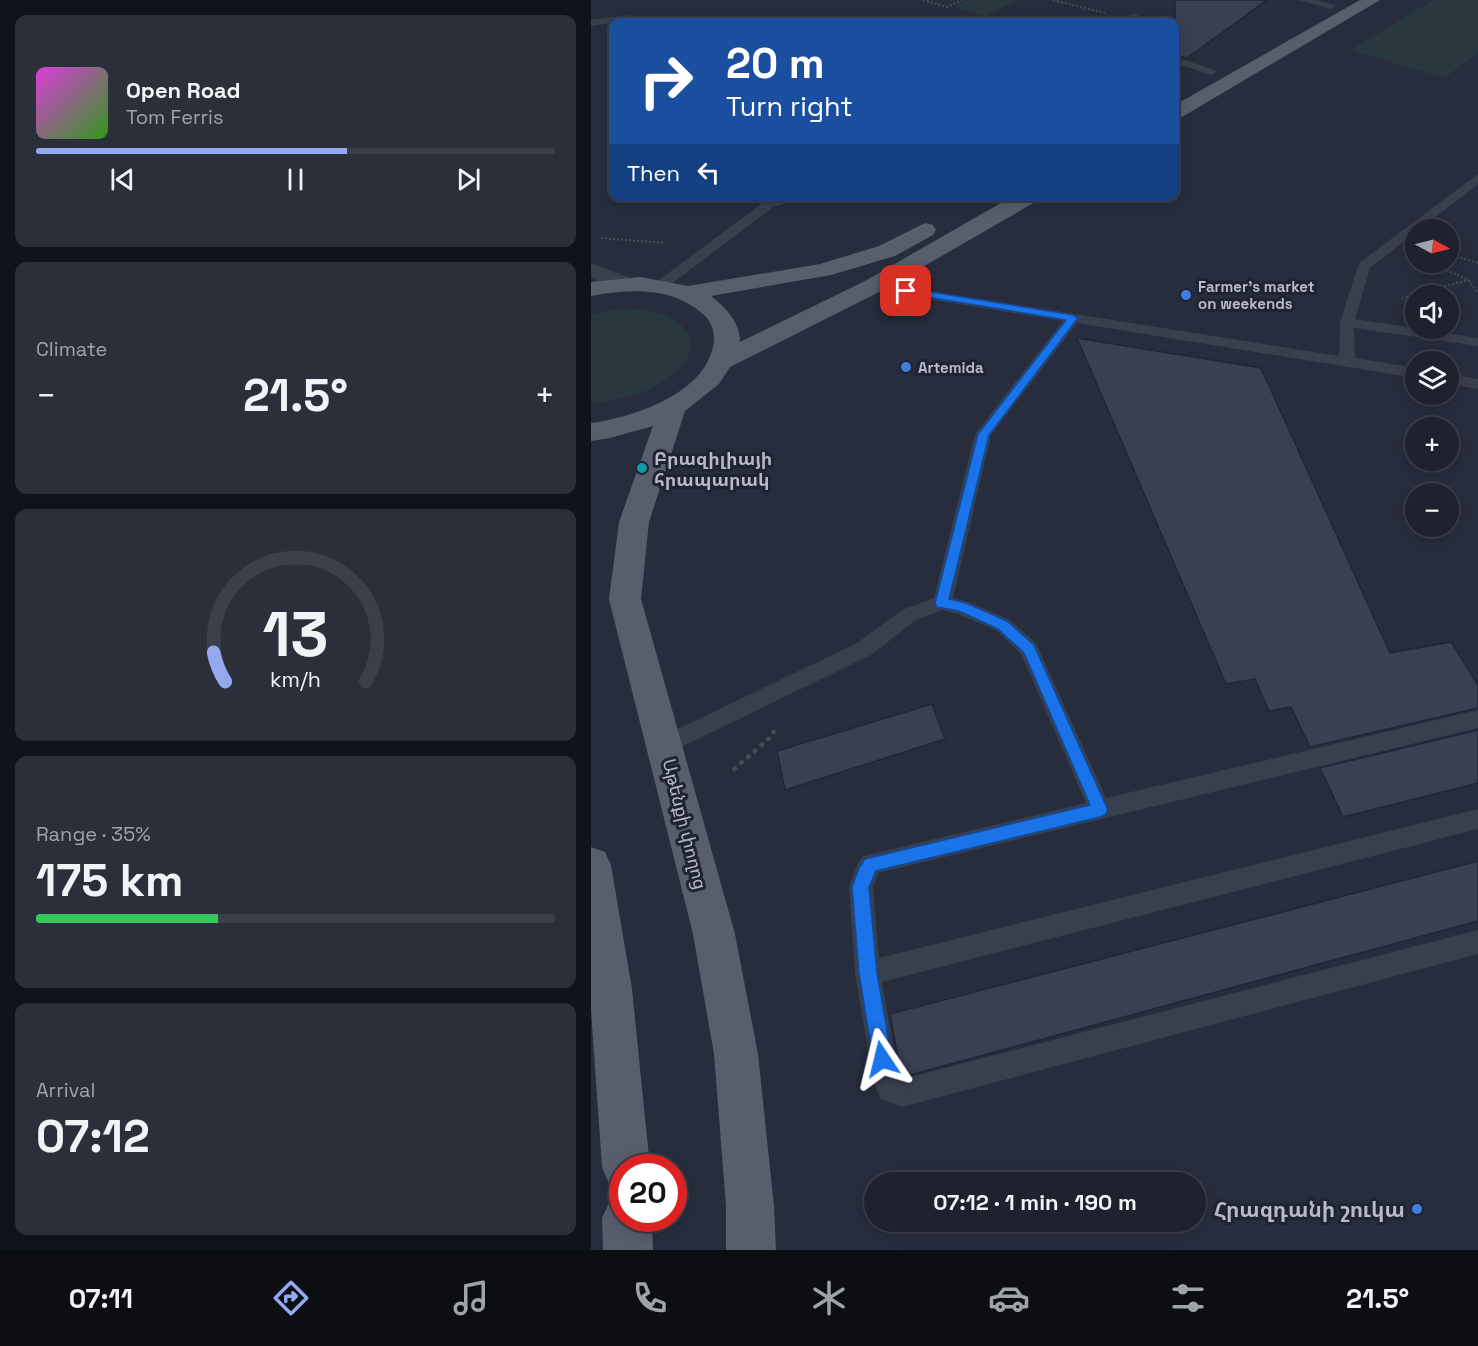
<!DOCTYPE html>
<html lang="en">
<head>
<meta charset="utf-8">
<style>
	:root { --surface:#1d222e; --page:#2a2f3a; --text:#f1f3f6; --muted:#a0a4aa; --line:#3b3f4a; --accent:#94a8f0 }
	body { margin:0; font-family:"Space Grotesk","Noto Sans Armenian",sans-serif; background:var(--page); color:var(--text); height:100vh; display:flex; flex-direction:column; font-size:22px; white-space:nowrap }
	* { box-sizing:border-box; margin:0 }
	p { font-size:20px; color:var(--muted) }
	.icon { flex:none; width:33px; height:33px; fill:none; stroke:currentColor; stroke-width:2; stroke-linecap:round; stroke-linejoin:round }
	.map { position:relative; flex:1; overflow:hidden }
	.sheet { display:flex; flex-direction:column; gap:15px; padding:15px; background:#101319; width:591px }
	.sheet>* { flex:none }
	.banner { position:absolute; left:18px; top:18px; width:570px; height:183px; border-radius:12px; box-shadow:0 3px 15px #0003,0 0 0 2px var(--line); background:#1a4fa0; color:#fff; overflow:hidden }
	.needle { width:39px; rotate:97deg }
	.buttons { position:absolute; left:814px; top:219px; display:grid; gap:12px }
	.buttons a { display:grid; place-items:center; width:54px; height:54px; border-radius:50%; background:var(--surface); box-shadow:0 3px 15px #0003,0 0 0 2px var(--line); font-size:30px }
	.speed { position:absolute; left:18px; top:1154px; display:flex; gap:12px; font-size:30px; font-weight:700; text-align:center }
	.speed>* { display:grid; place-content:center; width:78px; height:78px; border-radius:50%; background:var(--surface); box-shadow:0 3px 15px #0003,0 0 0 2px var(--line); line-height:1 }
	.speed .limit { border:9px solid #d22; background:#fff; color:#111 }
	.pin { position:absolute; display:grid; place-items:center; width:51px; height:51px; color:#fff; margin:-26px; border-radius:12px; box-shadow:0 3px 9px #0006 }
	.me { position:absolute; width:66px; margin:-33px; rotate:350deg; stroke-linejoin:round; filter:drop-shadow(0 0 4px #0008) }
	.turn { display:flex; align-items:center; gap:21px; height:126px; padding:0 18px; font-size:27px }
	.turn .icon { width:78px; height:78px; stroke-width:2.5 }
	.turn b { display:block; font-size:42px; line-height:51px }
	.then { display:flex; align-items:center; height:57px; padding:0 18px; background:#0003; gap:12px; font-size:22px }
	.big { font-size:45px; font-weight:800; line-height:1.1 }
	.sheet .card { flex:1; display:flex; flex-direction:column; justify-content:center; gap:9px; min-width:0; padding:0 21px; border-radius:12px; background:var(--page) }
	.sheet .dial { align-items:center; gap:0 }
	.dial svg { height:156px; overflow:visible; fill:none; stroke:var(--line); stroke-width:7; stroke-linecap:round; text-anchor:middle }
	.dial text { fill:var(--text); stroke:none }
	.song { display:flex; align-items:center; gap:18px }
	.cover { width:72px; height:72px; border-radius:9px; background:linear-gradient(135deg,hsl(300 70% 55%),hsl(110 70% 35%)) }
	.played { height:6px; border-radius:3px; background:linear-gradient(90deg,var(--accent) 60%,var(--line) 60%) }
	.keys { display:flex; justify-content:space-around; direction:ltr }
	.heat { display:flex; justify-content:space-between; align-items:center; font-size:33px; direction:ltr }
	.charge { height:9px; border-radius:4px; background:linear-gradient(90deg,#34c759 35%,var(--line) 0) }
	.trip { position:absolute; left:273px; top:1172px; width:342px; height:60px; border-radius:30px; background:var(--surface); box-shadow:0 3px 15px #0003,0 0 0 2px var(--line); font-weight:800; line-height:60px; text-align:center }
	.tab-bar { display:flex; height:96px; justify-content:space-around; align-items:center; background:#0c0e12; color:var(--muted) }
	.tab-bar .icon { width:42px; height:42px }
	.tab-bar .on { color:var(--accent) }
	.tab-bar b { font-size:27px; color:var(--text) }
	main { display:flex; flex:1; min-height:0 }
	.map>svg:first-child { display:block }
	.green { fill:#29383e }
	.building { fill:#394053; stroke:#212635; stroke-width:1.5 }
	.lines { fill:none; stroke-linecap:round; stroke-linejoin:round }
	.path-far1 { stroke:#425156; stroke-width:2; stroke-dasharray:2 2; stroke-linecap:butt }
	.path { stroke:#425156; stroke-width:4; stroke-dasharray:4.5 4.5; stroke-linecap:butt }
	.service { fill:#3a3f4e; fill-rule:evenodd }
	.tertiary { fill:#3a3f4e; fill-rule:evenodd }
	.primary { fill:#595e6d; fill-rule:evenodd }
	.route { fill:#1a73e8; stroke:#114b97; stroke-width:1.5 }
	.shop-dot { fill:#3f7fe0; stroke:#1f2433; stroke-width:2 }
	.culture-dot { fill:#0f9aa8; stroke:#1f2433; stroke-width:2 }
	.labels { text-anchor:middle; dominant-baseline:central; stroke-width:6; stroke-linejoin:round; paint-order:stroke }
	.far-poi-label { font-size:15px; font-weight:bold; fill:#b7bac8; stroke:#1f2433; text-anchor:start }
	.poi-label { font-size:18px; font-weight:bold; fill:#b7bac8; stroke:#1f2433; text-anchor:start }
	.street-label { font-size:18px; fill:#b7bac8; stroke:#1f2433 }
	.near-poi-label { font-size:21px; font-weight:bold; fill:#b7bac8; stroke:#1f2433; text-anchor:end }
</style>
</head>
<body>
<main>
<section class="sheet">
<div class="card">
<div class="song"><i class="cover"></i><div><b>Open Road</b><p>Tom Ferris</p></div></div>
<div class="played"></div>
<div class="keys"><svg class="icon" aria-label="previous" viewBox="0 0 24 24"><path d="M18 5L8 12l10 7zM5 5v14"/></svg><svg class="icon" aria-label="pause" viewBox="0 0 24 24"><path d="M8 5v14M16 5v14"/></svg><svg class="icon" aria-label="next" viewBox="0 0 24 24"><path d="M6 5l10 7-10 7zM19 5v14"/></svg></div>
</div>
<div class="card"><p>Climate</p>
<div class="heat"><a>−</a><b class="big">21.5°</b><a>+</a></div>
</div>
<div class="card dial"><svg viewBox="0 0 100 80">
<path d="M14 69A42 42 0 1 1 86 69"/>
<path d="M14 69A42 42 0 0 1 8 54" stroke="#94a8f0"/>
<text x="50" y="56" font-size="32" font-weight="700">13</text>
<text x="50" y="72" font-size="11">km/h</text>
</svg></div>
<div class="card"><p>Range · 35%</p><b class="big">175 km</b><div class="charge"></div></div>
<div class="card"><p>Arrival</p><b class="big">07:12</b></div>
</section>
<div class="map">
<svg width="887" height="1250" viewBox="0 0 887 1250">
	<rect width="100%" height="100%" fill="#272d3d"/>
	<path class="green" d="M377,0h49l-32,16 -32,-9z
		M842,0h45v53l-34,25 -93,-28z
		M46,309c62,7 74,48 17,78 -20,10 -42,14 -63,15v-87l24,-5z"/>
	<path class="building" d="M584,0h92l-80,58 -12,-3z
		M486,338l184,30 129,285 61,-11 27,43v23l-168,39 -19,-40 -22,4 -14,-32 -29,5z
		M341,704l13,35 -160,51 -8,-39z
		M887,730v53l-135,34 -23,-49z
		M887,861v60l-568,154h-9l-11,-61z"/>
	<g class="lines">
		<path class="path-far1" d="M332,0l24,7 15,-7
			M462,0l52,13
			M10,238l64,5
			M858,254l29,9
			M850,262l-4,4 31,14 10,13
			M811,298l66,-18"/>
		<path class="path" d="M142,770l40,-35 1,-5"/>
		<path class="service" d="M708,0h18l19,6 -5,3z
			M543,13l5,3 -2,2 -11,3v-4z
			M38,15l5,3 -2,2 -41,6v-6z
			M584,57l40,13 1,2 -5,3 -36,-12z
			M887,174v10l-59,46h-3v2l-46,36 -15,51 123,19v8l-124,-18 1,30 61,10v10l-339,-55 -86,112 -38,163 16,4 41,18 26,23 70,155 372,-88v18l-600,145 -5,14 6,71 599,-149v20l-596,153 17,94 3,3 576,-149v24l-576,153 -21,-8 -8,-18 -18,-108 -6,-86 8,-22 6,-9 223,-53 -65,-149 -25,-24 -38,-16 -15,-4 -27,10 -45,35 -198,96 -8,3 -8,-3 -3,-6 3,-6 200,-96 45,-33 32,-12 41,-164 88,-113 -190,-31 -7,-4 7,-4 466,74 1,-34 19,-59z
			M194,196h24l-36,11 -108,82h-10l-2,-3 2,-3 110,-82z
			M858,374l29,5v10l-29,-5z"/>
		<path class="tertiary" d="M0,263l45,17 4,5 -4,5 -8,2 -8,-2 -29,-12z"/>
		<path class="primary" d="M769,0h20l-198,117 -7,2v-14z
			M422,196h26l-2,5 -156,90 -151,76 -11,17 -34,27 -36,111 -8,77 94,335 23,120 16,152 2,44h-50v-44l-12,-152 -21,-120 -84,-335 10,-77 34,-96 -43,12 -19,3v-18c38,-5 99,-25 117,-62 8,-16 9,-34 -4,-46 -32,-29 -74,-26 -113,-19v-14l49,-5 48,9 132,-22 59,-18 46,-23 8,2 3,5 -3,5 -38,21 -64,19 -120,21c15,12 29,26 29,46l125,-61z
			M0,847l14,5 6,13 21,124 18,178h-27v22l-14,-5 -7,-17 -11,-157z
			M32,1195v23h29l1,32h-50l-1,-32 8,-17z"/>
	</g>
	<path class="route" d="M315,288l167,27 5,3 -89,117 -40,164 17,4 41,18 27,24 74,165 -3,5 -5,2 -224,54 -7,16 8,86 15,86 -3,7 -7,3 -6,-3 -3,-7 -14,-86 -7,-86 7,-19 6,-9 225,-54 -66,-152 -26,-24 -39,-18 -22,-4 -2,-4 43,-169 88,-114 -163,-27 -2,-2z"/>
	<g class="shop-dot">
		<circle cx="595" cy="295" r="6"/>
		<circle cx="315" cy="367" r="6"/>
		<circle cx="826" cy="1209" r="6"/>
	</g>
	<circle class="culture-dot" cx="51" cy="468" r="6"/>
	<g class="labels">
		<g class="far-poi-label">
			<text x="607" y="286">Farmer's market<tspan x="607" dy="17">on weekends</tspan></text>
			<text x="327" y="367">Artemida</text>
		</g>
		<g class="poi-label">
			<text x="63" y="458">Բրազիլիայի<tspan x="63" dy="21">հրապարակ</tspan></text>
		</g>
		<g class="street-label">
			<text transform="translate(94 824) rotate(76)">Աթենքի փողոց</text>
		</g>
		<g class="near-poi-label">
			<text x="814" y="1209">Հրազդանի շուկա</text>
		</g>
	</g>
</svg>
<div class="buttons">
<a><svg class="needle" viewBox="-14 -14 28 28"><path d="M0-13l5 13h-10z" fill="#e53935"/><path d="M0 13l5-13h-10z" fill="#a0a4aa"/></svg></a>
<a><svg class="icon" aria-label="sound" viewBox="0 0 24 24"><path d="M4 9h4l5-4v14l-5-4H4zM17 9q2 3 0 6"/></svg></a>
<a><svg class="icon" aria-label="layers" viewBox="0 0 24 24"><path d="M12 4l9 5-9 5-9-5zM3 14l9 5 9-5"/></svg></a>
<a>+</a>
<a>−</a>
</div>
<div class="speed"><div class="limit">20</div></div>
<div class="pin" style="left:315px;top:291px;background:#d93025"><svg class="icon" aria-label="arrive" viewBox="0 0 24 24"><path d="M6 21V4h12l-3 4 3 4H6"/></svg></div>
<svg class="me" style="left:291px;top:1059px" viewBox="-20 -20 40 40"><path d="M0-17L14 15 0 8-14 15z" fill="#1a73e8" stroke="#fff" stroke-width="4"/></svg>
<div class="trip">07:12 · 1 min · 190 m</div>
<div class="banner">
<div class="turn"><svg class="icon" aria-label="right" viewBox="0 0 24 24"><path d="M7 20v-9h11M14 6l5 5-5 5"/></svg><div><b>20 m</b>Turn right</div></div>
<div class="then">Then<svg class="icon" aria-label="left" viewBox="0 0 24 24"><path d="M17 20v-9H6M10 6l-5 5 5 5"/></svg></div>
</div>
</div>
</main>
<nav class="tab-bar">
<b>07:11</b>
<svg class="icon on" aria-label="directions" viewBox="0 0 24 24"><path d="M12 3l9 9-9 9-9-9zM9 14v-3h6M13 9l2 2-2 2"/></svg>
<svg class="icon" aria-label="music" viewBox="0 0 24 24"><path d="M9 18V5l10-2v13"/><circle cx="6" cy="18" r="3"/><circle cx="16" cy="16" r="3"/></svg>
<svg class="icon" aria-label="phone" viewBox="0 0 24 24"><path d="M5 4h4l2 5-3 2q2 4 5 5l2-3 5 2v4C11 20 4 13 5 4z"/></svg>
<svg class="icon" aria-label="climate" viewBox="0 0 24 24"><path d="M12 3v18M4 7l16 10M4 17L20 7"/></svg>
<svg class="icon" aria-label="car" viewBox="0 0 24 24"><path d="M5 17H2v-5l4-1 3-4h7l3 4 3 1v5h-3M9 17h6M6 11h13"/><circle cx="7" cy="17" r="2"/><circle cx="17" cy="17" r="2"/></svg>
<svg class="icon" aria-label="filters" viewBox="0 0 24 24"><path d="M4 7h16M4 17h16"/><circle cx="9" cy="7" r="2"/><circle cx="15" cy="17" r="2"/></svg>
<b>21.5°</b>
</nav>
</body>
</html>
